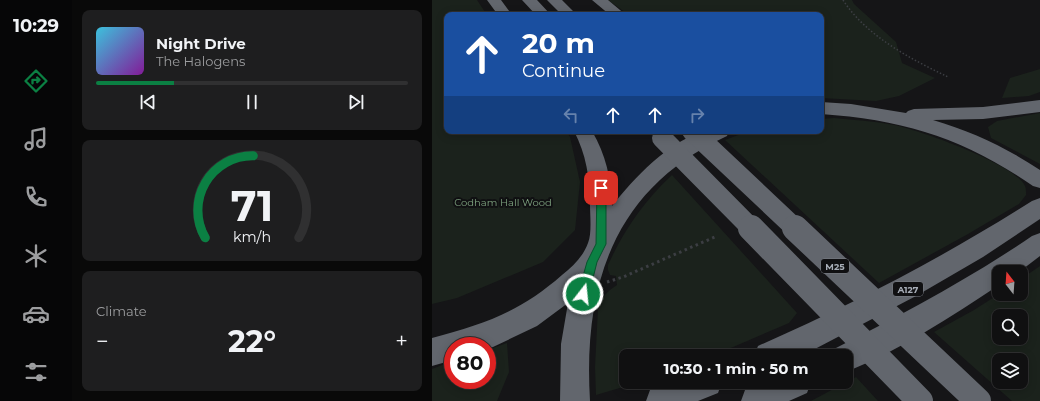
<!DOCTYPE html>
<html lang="en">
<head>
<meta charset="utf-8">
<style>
	:root { --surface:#101011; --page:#1e1e1f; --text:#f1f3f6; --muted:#9c9d9f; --line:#303031; --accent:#0b8043 }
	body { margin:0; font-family:Montserrat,sans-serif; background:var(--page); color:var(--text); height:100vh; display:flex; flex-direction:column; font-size:15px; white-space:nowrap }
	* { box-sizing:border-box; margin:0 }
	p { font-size:13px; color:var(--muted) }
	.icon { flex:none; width:22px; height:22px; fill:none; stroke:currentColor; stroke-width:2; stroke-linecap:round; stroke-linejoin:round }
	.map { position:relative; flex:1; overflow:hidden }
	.sheet { display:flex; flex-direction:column; gap:10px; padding:10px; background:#090909; width:360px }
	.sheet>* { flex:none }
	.hud { position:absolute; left:12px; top:12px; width:380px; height:122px; border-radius:8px; box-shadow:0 2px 10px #0003,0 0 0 1px var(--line); background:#1a4fa0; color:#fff; overflow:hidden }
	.needle { width:26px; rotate:343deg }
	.fabs { position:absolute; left:560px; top:265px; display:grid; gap:8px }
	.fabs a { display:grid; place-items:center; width:36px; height:36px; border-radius:8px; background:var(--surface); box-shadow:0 2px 10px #0003,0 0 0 1px var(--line); font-size:20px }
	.speed { position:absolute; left:12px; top:337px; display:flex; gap:8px; font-size:20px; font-weight:700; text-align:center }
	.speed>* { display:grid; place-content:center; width:52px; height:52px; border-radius:50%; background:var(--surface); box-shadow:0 2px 10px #0003,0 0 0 1px var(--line); line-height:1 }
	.speed .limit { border:6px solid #d22; background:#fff; color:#111 }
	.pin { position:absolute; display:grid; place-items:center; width:34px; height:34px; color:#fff; margin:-17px; border-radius:8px; box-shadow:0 2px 6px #0006 }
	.me { position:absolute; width:44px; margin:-22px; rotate:16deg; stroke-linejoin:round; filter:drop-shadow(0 0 3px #0008) }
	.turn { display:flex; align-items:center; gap:14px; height:84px; padding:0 12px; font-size:18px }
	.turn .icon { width:52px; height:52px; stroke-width:2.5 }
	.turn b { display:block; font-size:28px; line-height:34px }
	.lanes { display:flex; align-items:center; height:38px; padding:0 12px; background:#0003; justify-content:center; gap:20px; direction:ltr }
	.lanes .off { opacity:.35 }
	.big { font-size:30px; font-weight:700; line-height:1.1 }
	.sheet .widget { flex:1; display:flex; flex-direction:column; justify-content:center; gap:6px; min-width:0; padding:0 14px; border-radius:8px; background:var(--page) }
	.sheet .dial { align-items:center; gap:0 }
	.dial svg { height:104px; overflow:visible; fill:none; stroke:var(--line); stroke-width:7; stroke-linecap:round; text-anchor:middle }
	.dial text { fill:var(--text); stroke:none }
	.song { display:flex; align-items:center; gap:12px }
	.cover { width:48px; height:48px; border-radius:6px; background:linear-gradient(135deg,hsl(190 70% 55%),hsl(290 70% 35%)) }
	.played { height:4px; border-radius:2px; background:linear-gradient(90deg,var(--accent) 25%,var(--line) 25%) }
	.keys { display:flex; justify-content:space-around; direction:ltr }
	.heat { display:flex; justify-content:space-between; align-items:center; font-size:22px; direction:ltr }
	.trip { position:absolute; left:187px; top:349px; width:234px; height:40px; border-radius:8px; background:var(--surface); box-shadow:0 2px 10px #0003,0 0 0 1px var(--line); font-weight:700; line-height:40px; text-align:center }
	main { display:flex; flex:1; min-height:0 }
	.tab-bar { display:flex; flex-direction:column; width:72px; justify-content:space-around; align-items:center; background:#060607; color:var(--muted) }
	.tab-bar .icon { width:28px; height:28px }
	.tab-bar .active { color:var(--accent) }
	.tab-bar b { font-size:18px; color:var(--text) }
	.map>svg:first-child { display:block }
	.green { fill:#1b221c; fill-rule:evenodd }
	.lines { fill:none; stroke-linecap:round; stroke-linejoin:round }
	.path-far1 { stroke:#3c3e43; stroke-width:1.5; stroke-dasharray:1.5 2; stroke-linecap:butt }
	.path { stroke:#3c3e43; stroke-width:3; stroke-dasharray:2.5 3.5; stroke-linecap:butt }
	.highway { fill:#62666d; fill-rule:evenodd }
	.highway-bridge-far1 { stroke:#62666d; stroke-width:20 }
	.highway-bridge { stroke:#62666d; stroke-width:26 }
	.route { fill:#0b8043; stroke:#07532c }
	.labels { text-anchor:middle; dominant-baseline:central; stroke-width:4; stroke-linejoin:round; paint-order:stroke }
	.shield { fill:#101012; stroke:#7a7e86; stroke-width:1 }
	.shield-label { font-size:9px; font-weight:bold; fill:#a7adb7 }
	.park-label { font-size:10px; fill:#7ea27f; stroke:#101012 }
</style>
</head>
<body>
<main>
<nav class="tab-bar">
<b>10:29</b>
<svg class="icon active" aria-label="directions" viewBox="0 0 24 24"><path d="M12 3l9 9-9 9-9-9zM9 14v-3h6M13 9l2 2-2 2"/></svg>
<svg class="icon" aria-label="music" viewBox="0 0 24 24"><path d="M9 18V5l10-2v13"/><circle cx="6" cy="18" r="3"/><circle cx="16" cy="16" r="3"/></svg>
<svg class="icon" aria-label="phone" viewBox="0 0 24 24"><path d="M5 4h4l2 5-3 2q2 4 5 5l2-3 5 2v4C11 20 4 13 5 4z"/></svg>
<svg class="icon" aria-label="climate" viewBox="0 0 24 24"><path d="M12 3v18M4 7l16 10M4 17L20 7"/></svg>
<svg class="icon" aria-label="car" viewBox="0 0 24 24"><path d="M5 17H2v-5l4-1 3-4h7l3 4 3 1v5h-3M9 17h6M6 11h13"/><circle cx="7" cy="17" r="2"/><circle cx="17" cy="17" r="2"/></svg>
<svg class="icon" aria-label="filters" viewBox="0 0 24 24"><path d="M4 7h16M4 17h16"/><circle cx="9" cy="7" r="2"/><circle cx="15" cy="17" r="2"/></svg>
</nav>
<section class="sheet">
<div class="widget">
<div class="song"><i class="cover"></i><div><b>Night Drive</b><p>The Halogens</p></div></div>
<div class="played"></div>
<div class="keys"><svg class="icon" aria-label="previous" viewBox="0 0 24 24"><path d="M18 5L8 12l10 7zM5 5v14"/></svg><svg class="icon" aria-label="pause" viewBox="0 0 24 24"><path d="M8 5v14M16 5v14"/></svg><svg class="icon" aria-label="next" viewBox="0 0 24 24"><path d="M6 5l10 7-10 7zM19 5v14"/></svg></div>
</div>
<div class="widget dial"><svg viewBox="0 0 100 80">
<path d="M14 69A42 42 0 1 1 86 69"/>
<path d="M14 69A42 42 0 0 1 51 6" stroke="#0b8043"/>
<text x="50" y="56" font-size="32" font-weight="700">71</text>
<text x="50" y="72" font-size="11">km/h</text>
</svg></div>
<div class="widget"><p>Climate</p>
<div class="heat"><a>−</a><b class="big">22°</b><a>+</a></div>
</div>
</section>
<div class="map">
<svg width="608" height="401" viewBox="0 0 608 401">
	<rect width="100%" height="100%" fill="#151517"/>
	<path class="green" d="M0,0h45l10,15h-40v116h119l4,6 10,45 -5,48 -32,32 -86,36 -25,6z
		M176,0h244l2,4 42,38 6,21 33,15 -36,18 -23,5 -55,-3v-83h-192z
		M608,69v23l-11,4 -27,2 8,-20z
		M608,113v51l-49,-26 -3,-11 9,-6z
		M402,118c20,2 40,3 60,7 25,5 121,39 131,61 1,2 1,6 1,9l-7,9 -51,30 -89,49 -154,-143 24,-9h72v-12z
		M240,175l125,138 -8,10 -77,33h-86v26h14l-44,13 -1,-28 3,-58c3,-12 10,-18 19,-24l-1,-9 -6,-1 -2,-5v-5c16,-35 36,-64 64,-90z
		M608,266v135h-28l-78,-69 40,-22 25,-16h22v-15zM567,316h22v22h-22zM567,360h22v22h-22z
		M75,343l2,29 -12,29h-65v-32l21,-8v19h34v-30z
		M424,377l22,24h-67z"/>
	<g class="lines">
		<path class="path-far1" d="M411,0c23,36 68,59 105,77"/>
		<path class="path" d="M175,282l16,-5 94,-41"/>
		<path class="highway" d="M55,0h14l11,15h-14z
			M90,0h15l14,15h-15z
			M115,0h15l15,15h-15z
			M160,0h16l18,15h-16z
			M608,100v12l-57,7 -50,1c38,11 74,28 107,50v18l-7,-2c-70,-48 -128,-66 -212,-72v-12l30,2 55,9 2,-2 6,-2 69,-2z
			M142,131h18c14,24 19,47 20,75 22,-28 56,-64 90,-74 8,-3 19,-1 27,-1l-2,5c-113,52 -144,148 -137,265h-30l1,-57 7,-41 -31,23 -44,21 -6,2v-3h-34v14l-21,6v-28c52,-14 88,-26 130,-63 11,-9 21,-18 26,-32 4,-10 2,-27 2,-39 0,-26 -4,-50 -16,-73z
			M608,198v21l-57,38 -67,39 -103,54 -13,6h-46l4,-10c95,-42 186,-89 274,-145z
			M608,233v23l-21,16h-20v13c-48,32 -99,65 -153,87v-16h-14l4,-8c67,-34 133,-69 196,-112z
			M238,382h52l-4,11 -20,8h-52l4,-11z
			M331,382h48l-4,11 -18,8h-48l4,-11z"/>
		<path class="highway-bridge-far1" d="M260,131l104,98
			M230,138l90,91"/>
		<path class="highway-bridge" d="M319,228l169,173
			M363,228l183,173"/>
	</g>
	<path class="route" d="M169,184l5,4v56l-9,18 -8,32 -2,3 -4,2 -4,-2 -1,-3 9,-32 9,-18 1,-56z"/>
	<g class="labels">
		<g class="shield">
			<rect x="389" y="259" width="28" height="14" rx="3"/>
			<rect x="461" y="282" width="30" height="14" rx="3"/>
		</g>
		<g class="shield-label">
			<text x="403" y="266">M25</text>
			<text x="476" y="289">A127</text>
		</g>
		<g class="park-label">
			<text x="71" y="202">Codham Hall Wood</text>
		</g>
	</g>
</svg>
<div class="fabs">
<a><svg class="needle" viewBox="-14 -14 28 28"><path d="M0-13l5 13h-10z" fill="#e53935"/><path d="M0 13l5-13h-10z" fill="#9c9d9f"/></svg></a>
<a><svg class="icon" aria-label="search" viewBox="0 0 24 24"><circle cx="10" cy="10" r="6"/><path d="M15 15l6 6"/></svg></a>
<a><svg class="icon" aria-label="layers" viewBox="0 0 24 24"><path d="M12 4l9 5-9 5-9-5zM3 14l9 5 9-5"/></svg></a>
</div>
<div class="speed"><div class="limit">80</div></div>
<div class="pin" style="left:169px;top:188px;background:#d93025"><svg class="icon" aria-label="arrive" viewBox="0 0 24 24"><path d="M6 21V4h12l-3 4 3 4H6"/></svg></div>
<svg class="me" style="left:151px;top:294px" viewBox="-20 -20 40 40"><circle r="17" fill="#0b8043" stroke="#fff" stroke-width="3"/><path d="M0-11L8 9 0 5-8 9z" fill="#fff"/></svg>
<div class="trip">10:30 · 1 min · 50 m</div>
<div class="hud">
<div class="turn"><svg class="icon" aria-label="ahead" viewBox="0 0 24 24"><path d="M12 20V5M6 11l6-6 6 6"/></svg><div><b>20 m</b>Continue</div></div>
<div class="lanes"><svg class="icon off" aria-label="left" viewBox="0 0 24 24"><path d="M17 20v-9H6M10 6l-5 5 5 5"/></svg><svg class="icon" aria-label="ahead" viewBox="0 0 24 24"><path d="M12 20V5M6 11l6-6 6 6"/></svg><svg class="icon" aria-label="ahead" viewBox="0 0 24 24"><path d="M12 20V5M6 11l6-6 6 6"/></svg><svg class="icon off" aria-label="right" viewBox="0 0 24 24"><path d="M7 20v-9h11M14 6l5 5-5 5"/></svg></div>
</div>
</div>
</main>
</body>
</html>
